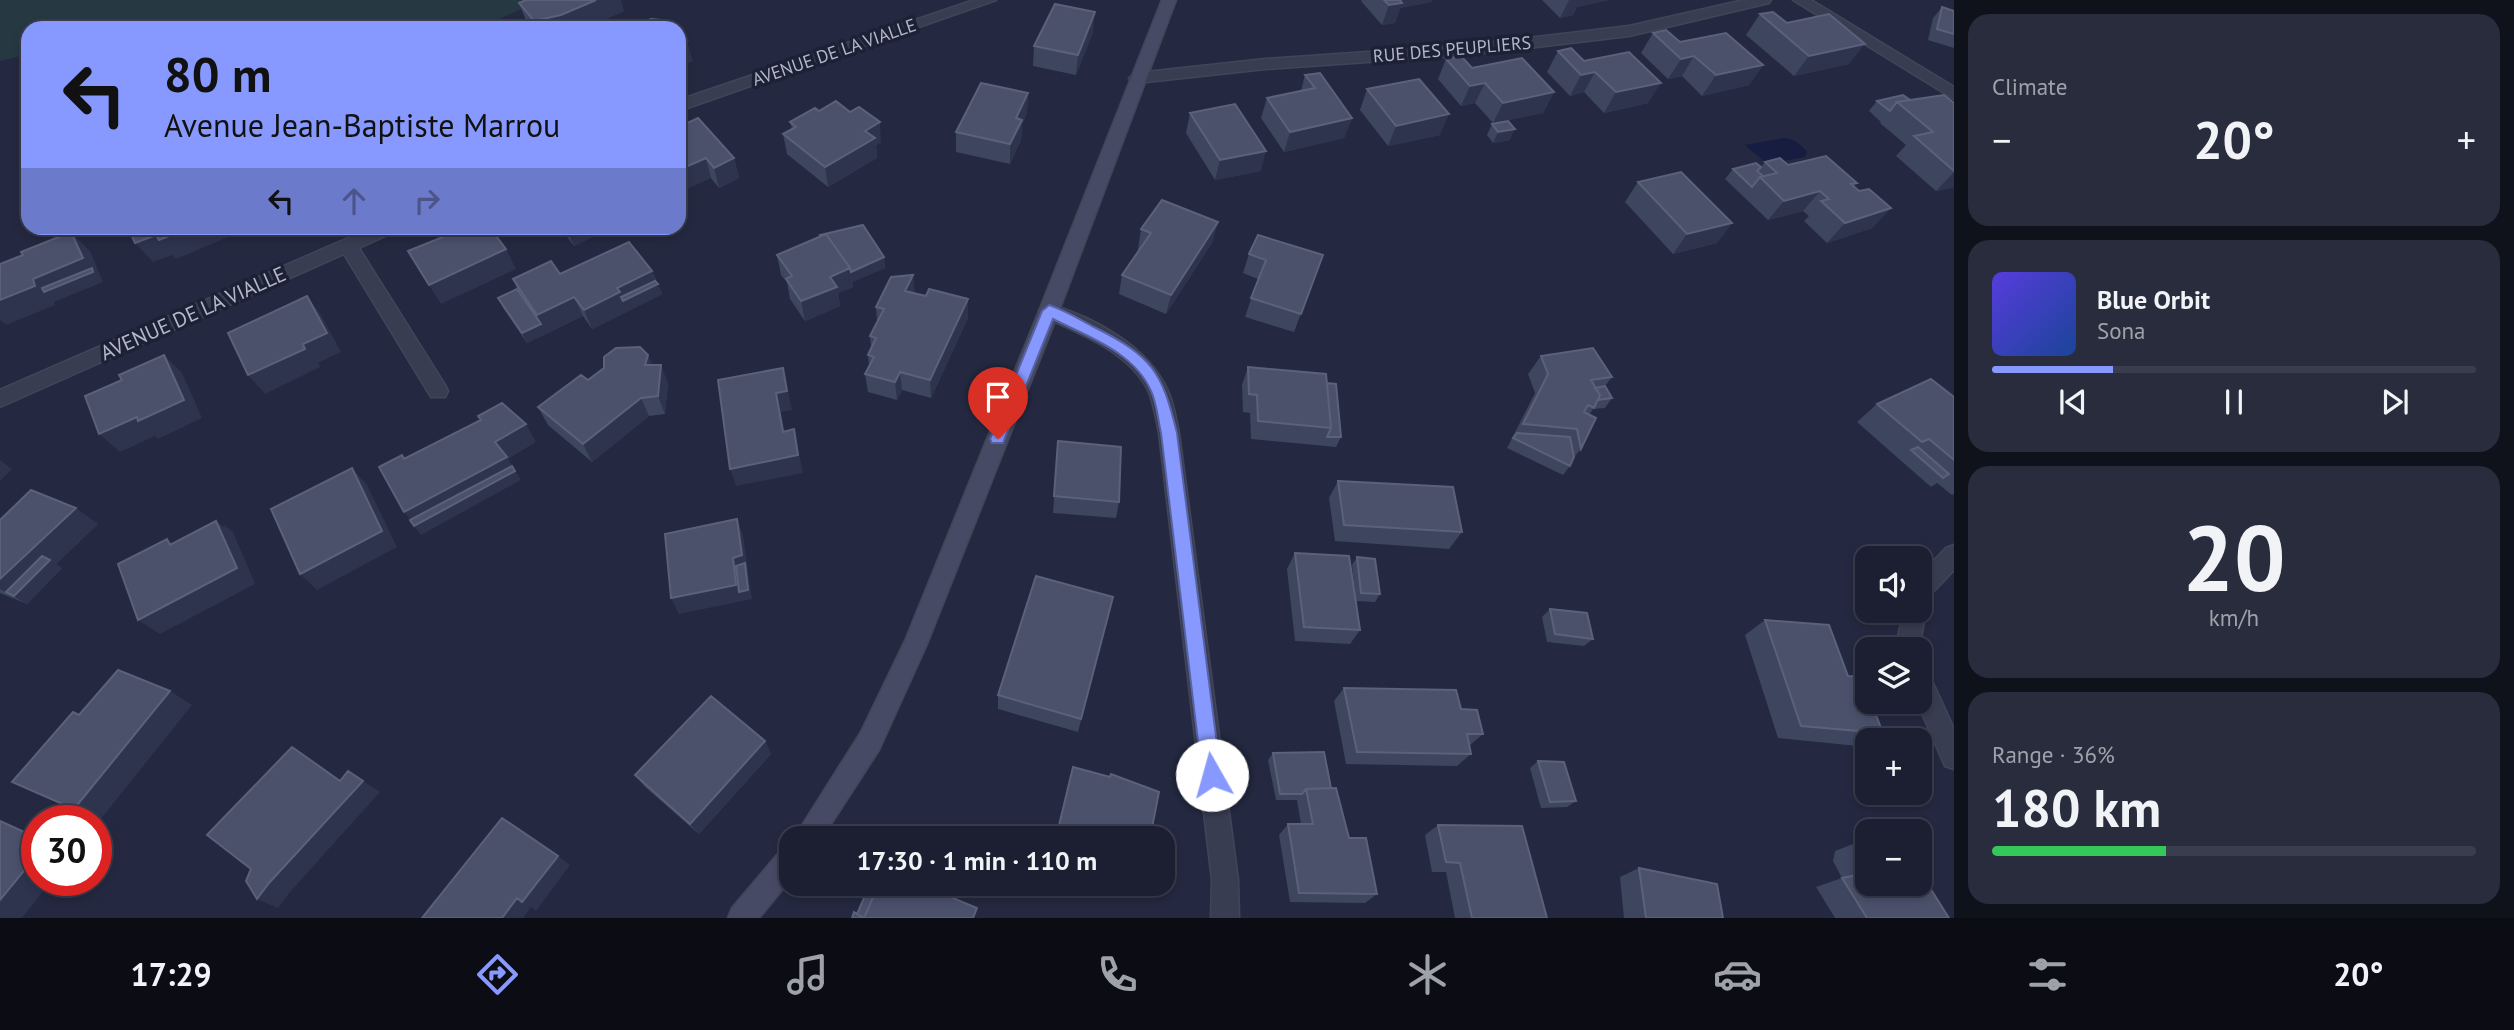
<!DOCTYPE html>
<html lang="en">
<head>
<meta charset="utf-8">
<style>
	:root { --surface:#1b1f31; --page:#282c3d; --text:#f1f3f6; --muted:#a0a2ab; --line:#393d4d; --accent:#8799fe }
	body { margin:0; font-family:"PT Sans",sans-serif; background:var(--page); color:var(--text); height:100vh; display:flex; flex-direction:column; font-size:26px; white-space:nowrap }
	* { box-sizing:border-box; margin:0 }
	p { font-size:23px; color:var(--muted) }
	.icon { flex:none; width:38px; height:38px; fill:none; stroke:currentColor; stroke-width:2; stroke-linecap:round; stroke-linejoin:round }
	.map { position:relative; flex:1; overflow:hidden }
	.panel { display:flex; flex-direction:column; gap:14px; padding:14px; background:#0f111b; width:560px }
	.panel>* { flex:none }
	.guide { position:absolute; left:21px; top:21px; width:665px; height:214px; border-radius:21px; box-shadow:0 4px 10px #0003,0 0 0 2px var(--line); background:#8799fe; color:#111; overflow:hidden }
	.fabs { position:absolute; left:1855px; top:546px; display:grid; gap:14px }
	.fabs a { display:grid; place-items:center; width:77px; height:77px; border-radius:14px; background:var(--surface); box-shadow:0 4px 10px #0003,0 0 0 2px var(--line); font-size:35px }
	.speed { position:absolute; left:21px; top:805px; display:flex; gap:14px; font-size:35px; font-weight:700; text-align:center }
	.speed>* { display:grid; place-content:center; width:91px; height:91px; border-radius:50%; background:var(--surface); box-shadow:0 4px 10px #0003,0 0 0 2px var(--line); line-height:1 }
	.speed .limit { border:10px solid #d22; background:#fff; color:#111 }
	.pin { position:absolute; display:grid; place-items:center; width:60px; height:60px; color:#fff; margin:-72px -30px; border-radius:50% 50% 50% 0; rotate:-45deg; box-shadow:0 0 7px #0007 }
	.pin .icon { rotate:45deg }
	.me { position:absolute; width:77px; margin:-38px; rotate:353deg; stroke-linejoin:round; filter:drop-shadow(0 0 5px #0008) }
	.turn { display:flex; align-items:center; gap:24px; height:147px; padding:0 28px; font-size:32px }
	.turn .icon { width:91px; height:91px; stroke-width:2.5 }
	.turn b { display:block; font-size:49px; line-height:60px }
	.lanes { display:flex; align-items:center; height:66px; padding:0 28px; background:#0003; justify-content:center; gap:35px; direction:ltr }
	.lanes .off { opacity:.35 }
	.big { font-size:52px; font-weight:700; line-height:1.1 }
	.panel .widget { flex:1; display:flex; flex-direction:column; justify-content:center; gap:10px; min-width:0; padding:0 24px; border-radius:21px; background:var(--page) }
	.panel .dial { align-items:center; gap:0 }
	.dial b { font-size:91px; line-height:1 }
	.song { display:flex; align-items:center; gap:21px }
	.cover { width:84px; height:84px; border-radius:10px; background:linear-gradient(135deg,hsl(250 70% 55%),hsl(220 70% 35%)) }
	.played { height:7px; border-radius:4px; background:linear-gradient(90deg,var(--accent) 25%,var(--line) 25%) }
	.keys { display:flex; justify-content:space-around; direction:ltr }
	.heat { display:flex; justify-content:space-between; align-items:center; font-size:38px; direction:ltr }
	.charge { height:10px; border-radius:5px; background:linear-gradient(90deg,#34c759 36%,var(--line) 0) }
	.trip { position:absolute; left:779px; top:826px; width:396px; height:70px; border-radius:21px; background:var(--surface); box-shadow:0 4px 10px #0003,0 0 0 2px var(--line); font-weight:700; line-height:70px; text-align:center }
	.tab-bar { display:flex; height:112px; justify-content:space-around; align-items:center; background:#0b0c14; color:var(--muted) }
	.tab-bar .icon { width:49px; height:49px }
	.tab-bar .active { color:var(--accent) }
	.tab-bar b { font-size:32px; color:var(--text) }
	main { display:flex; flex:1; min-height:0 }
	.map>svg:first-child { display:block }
	.green { fill:#263842 }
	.water { fill:#161d40 }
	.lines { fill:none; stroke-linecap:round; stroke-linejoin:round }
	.minor-casing { stroke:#41455a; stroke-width:3 }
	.secondary-casing { stroke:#41455a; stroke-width:3 }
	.minor { fill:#383d51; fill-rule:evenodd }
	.secondary { fill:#464a64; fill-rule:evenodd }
	.wall { fill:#3e455f }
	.shaded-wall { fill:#2e344e }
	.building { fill:#4b516b; stroke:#5b617a; stroke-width:2 }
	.route { fill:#8799fe; stroke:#5863a5; stroke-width:2 }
	.labels { text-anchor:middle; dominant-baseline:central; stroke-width:7; stroke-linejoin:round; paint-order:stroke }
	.far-street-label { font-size:18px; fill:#b4b8cb; stroke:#1d2136 }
	.street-label { font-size:21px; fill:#b4b8cb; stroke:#1d2136 }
</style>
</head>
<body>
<main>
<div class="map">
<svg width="1954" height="918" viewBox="0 0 1954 918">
	<rect width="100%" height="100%" fill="#242941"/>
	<path class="green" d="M0,0h542l-63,28h-451v26l-28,7z"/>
	<path class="water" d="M1784,138c10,1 16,5 23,14l-2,5 -38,7 -22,-19z"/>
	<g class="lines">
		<defs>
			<path id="minor" d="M974,0h22l-317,111v-11z
				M1744,0h27l-2,3 -140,33 -161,19 -203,14 -128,14 -8,-5 8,-5 128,-14 203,-14 161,-19z
				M1793,0h18l143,87v12z
				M371,228h24l-3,5 -33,15 86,137 3,6 -3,6h-14l-87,-143 -344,153v-17z
				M1049,304c46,14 99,42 119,87 6,13 8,28 11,42l59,447 1,38h-28l1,-38 -53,-447c-3,-14 -5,-29 -11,-43 -20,-39 -68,-56 -106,-74l-3,-5 3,-5z
				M1954,545v25l-26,27 -8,3v-25l26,-27z
				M1920,602l6,9 -7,38h-24l9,-38h16z
				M1920,669l8,3 26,57v40l-9,-3 -28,-64z"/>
			<path id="secondary" d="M1162,0h14l-117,311 -132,333 -48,106 -57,88h-28l67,-106 44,-91 134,-330z
				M791,845v34l-32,39h-31l4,-10 50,-59z"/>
		</defs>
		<use href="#minor" class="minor-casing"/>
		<use href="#secondary" class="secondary-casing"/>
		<use href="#minor" class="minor"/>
		<use href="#secondary" class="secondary"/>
	</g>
	<path class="wall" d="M1362,0h70l-1,2 -31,6 -5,15 -13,2 -21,-24z
		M1542,0h67l-32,7 -4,8 -13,3z
		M519,3l105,8 -39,17h-54l-4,-5z
		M1942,7l12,4v37l-26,-8 5,-22z
		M1760,14l27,9 62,41 -55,12 -48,-41z
		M1093,32l-17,43 -43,-9 1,-20z
		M1653,33l27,9 83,23 -14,20 -47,11 -20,-20 -14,3 -27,-26z
		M1558,51l26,10 64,42 -44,10 -20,-21 -14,4 -23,-24z
		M1446,59l26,9 82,24 -11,21 -50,10 -18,-20 -14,3 -23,-27z
		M1305,75l47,43 -8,20 -60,14 -23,-34 6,-20 34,-7z
		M1367,89l73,46 -52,11 -28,-36z
		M1028,93l-1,20 -5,11 -1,16 -11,24 -54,-12v-20z
		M1910,100l44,3v84l-18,4 -40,-35 10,-11 -26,-22 1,-1 -12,-11 8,-10z
		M819,111l62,31 -5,4 1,12 -49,29 -41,-33 -4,-20 9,-5 -2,-7z
		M1190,113l71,58 -46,9 -29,-47z
		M1492,124l18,16 -17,3 -6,-8z
		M679,127l55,31 5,20 -20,10 -8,-10z
		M1765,162l23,3 69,18 -4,4 6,4 32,17 -19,20 -45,15 -23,-22 5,-5 -6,-5 -35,9 -43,-41 8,-10 28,-2z
		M1638,182l94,41 -15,20 -44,11 -48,-52z
		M560,228h33l-4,1 3,8 -18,9z
		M1141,229l72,12 -47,73 -47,-20 3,-19 18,-25 -2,-1z
		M820,235l64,22 1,11 -33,14 1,5 -15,6 2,13 -35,15 -15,-22 -3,-17 -6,-7 -4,-20 43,-18z
		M1249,254l74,1 -29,77 -49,-15 13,-38 -15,-6z
		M652,271l10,23 -70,35 -9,-13 -56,27 -24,-35 -5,-10 19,-9 -4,-10 47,-5z
		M913,275l1,18 54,25 -37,80 -29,-8 -5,10 -29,-8 -3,-18 4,-8 -1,-11 3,-8 -1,-11 7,-14 -1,-15z
		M648,355l4,10 16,18 -3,31 -16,2 -57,46 -44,-37 -10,-18 50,-27z
		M1541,356l71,21 -7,9 7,12 -7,10 -12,1 -4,6 -8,34 -7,8 -4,9 -7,9 -56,-27 28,-55 -7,-19z
		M1248,367l79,16 14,54 -5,10 -85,-8 -1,-26 -7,-1 -1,-27z
		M1954,397v97l-2,1 -15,-12 -6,4 -74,-65 20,-18z
		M1058,441l61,61 -3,16 -63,-5z
		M1338,481l124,51 -13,17 -114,-8 -6,-43z
		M0,520l98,4 -42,40 6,4 -35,36 -27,-11z
		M1295,553l65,77 -10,14 -55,-3 -8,-72z
		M1357,557l23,37 -5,8 -19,-1 -4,-36z
		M1550,609l43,30 -9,7 -37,-4 -5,-25z
		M1109,612l-31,120 -80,-23v-14z
		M1765,620l83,56 35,57 -25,13 -80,-8 -33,-103z
		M1344,688l117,21 22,25 -14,12 2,8 -14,12 -111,-2 -12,-63z
		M765,741l6,13 -72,80 -54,-47 -10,-12z
		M1273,753l58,35 18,50 28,56 -12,9 -75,-1 -11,-67 9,-11h13l-4,-24h-21l-8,-40z
		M1538,761l38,40 -9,6 -26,1 -11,-40z
		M1438,825l109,93h-92l-9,-46h-14l-7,-37z
		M1867,840v44l82,34h-114l-19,-31 26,-9 -9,-17 2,-10 26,-10z
		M1639,868l84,50h-99l-4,-41z"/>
	<path class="shaded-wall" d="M596,0h25l3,11 -39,17h-48l-3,-7z
		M1389,0h43l-1,2 -31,6 -5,15 -13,2 7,-20z
		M1569,0h40l-32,7 -4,8 -13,3z
		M1095,12l-2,20 -17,43 2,-20z
		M687,41l6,20 -14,6v-23z
		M1865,44l-16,20 -55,12 15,-20z
		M1694,56l-12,20 -14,3 13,-20z
		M1763,65l-14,20 -47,11 14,-21z
		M1595,72l-11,20 -14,4 11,-21z
		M1485,83l-10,20 -14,3 9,-20z
		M1661,83l-13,20 -44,10 12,-21z
		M1554,92l-11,21 -50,10 10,-20z
		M1028,93l-1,20 -5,11 -1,16 -11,24v-20l6,-26z
		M1449,114l-9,21 -52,11 8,-20z
		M1352,118l-8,20 -60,14 6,-20z
		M880,122l1,20 -5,4 1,12 -49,29 -3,-20 40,-36z
		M1515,129l-5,11 -17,3 5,-11z
		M1266,151l-5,20 -46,9 5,-20z
		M706,158l5,20 -32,15v-23z
		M734,158l5,20 -20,10 -5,-20z
		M1954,172v15l-18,4z
		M1820,191l-17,20 -35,9 16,-19z
		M1891,208l-19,20 -45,15 18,-20z
		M1218,222l-5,19 -47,73 5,-19z
		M1732,223l-15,20 -44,11 14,-20z
		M189,228h49l2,4 -64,27 -4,-4 -19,7 -18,-19 21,-8z
		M566,228h27l-4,1 3,8 -18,9z
		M71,232l19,19 13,31 -49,20 1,3 -49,20 -6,-5v-20l33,-21z
		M506,249l10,20 -75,35 -12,-19z
		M884,257l1,11 -33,14 1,5 -15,6 2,13 -35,15 -4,-20 29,-24 20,-9z
		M652,271l5,14 1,-1 4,10 -70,35 -8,-19 33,-22z
		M913,275l2,19 -10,-3z
		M307,296l14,19 20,37 -23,11 2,4 -55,27 -17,-19 55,-31z
		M574,297l9,19 -56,27 -5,-10 19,-9 -4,-9z
		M968,299v19l-37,80 -1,-18z
		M164,355l18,18 20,45 -44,21 -3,-3 -35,16 -21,-18z
		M648,355l8,18 -11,-8z
		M661,365l7,18 -3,31 -7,-18z
		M783,368l9,42 -11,2 7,38 -5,-18 -7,-39z
		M900,372l2,18 -5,10 -2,-18z
		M641,398l8,18 -57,46 -9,-18z
		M526,424l10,18 -28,17 13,21 -100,55 -7,-9 1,-1 -11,-13 91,-70z
		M794,429l9,44 -67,13 -6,-17z
		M0,460l12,9 -12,12z
		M352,468l15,17 30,62 -80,43 -17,-16z
		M76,508l22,16 -42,40 6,4 -35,36 -27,-15v-10z
		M737,519l6,16 9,64 -73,15 -8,-16 62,-40z
		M216,521l9,7 -2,-4 10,8 22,52 -95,50 -22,-14 32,-75 -3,-6 15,12z
		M170,691l22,14 -92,115 -26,-11z
		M765,741l6,13 -72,80 -9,-10z
		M292,747l63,43 8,-9 17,11 -90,100 -12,16 -21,-9 83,-118z
		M0,820l37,16v2l-37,-17z
		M37,855v25h15l-30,38h-22v-18z
		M558,856l12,9 -34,46 -5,-4 -8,11h-21l15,-20z"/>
	<path class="building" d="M526,0h70l-35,15 -27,6 -15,-18z
		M1384,0h16l2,3 -13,2z
		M1055,4l40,8 -17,43 -44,-9z
		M1942,7l12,4v23l-17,-5z
		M1773,12l14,11 42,-9 36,30 -56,12 -49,-42z
		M651,19l10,1 8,8h-42z
		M1666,30l14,12 46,-9 37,32 -47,10 -22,-19 -13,3 -28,-26z
		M679,32l8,9 -8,3z
		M1571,48l13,13 45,-9 32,31 -45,9 -21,-20 -14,3 -23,-24z
		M1461,56l11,12 50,-10 32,34 -51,11 -18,-20 -15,3 -24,-27z
		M1320,73l32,45 -62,14 -23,-34 48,-10 -10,-13z
		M1419,79l30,35 -53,12 -29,-37z
		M981,83l47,10 -12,25 6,2 -12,24 -54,-12z
		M1903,95l7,5 -13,2 -7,9 -13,-10z
		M1944,95l10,8v68l-40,-35 19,-4 -36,-30z
		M836,101l14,11 9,-5 21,15 -15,9 10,7 -50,29 -42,-33 13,-7 -6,-5 25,-14 4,3z
		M1235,104l31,47 -46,9 -30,-47z
		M698,118l36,40 -20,10 -8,-10 -27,12v-43z
		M1508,121l7,8 -17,3 -6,-8z
		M1826,156l31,27 -6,1 8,7 10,-2 22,19 -46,15 -24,-22 8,-2 -9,-8 -36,10 -24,-24 17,-4 -12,-11 15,-4 8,7z
		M1756,163l5,4 -4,4 6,5 -3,1 -8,10 -19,-18z
		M1681,172l51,51 -45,11 -49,-52z
		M1162,200l56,22 -47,73 -49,-20 29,-42 -10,-4z
		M863,225l21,32 -33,15 -1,-4 -24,-34 -5,2 -1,-1z
		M128,228h61l-30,12 -3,-5 -21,8z
		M465,228h25l16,21 -77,36 -21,-34z
		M71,232l12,26 -50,21 2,7 -35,14v-36l23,-9 -2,-3z
		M826,234l24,34 -20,9 7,10 -36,14 -15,-22 6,-3 -15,-21z
		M1258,235l65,20 -22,59 -50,-16 15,-38 -17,-6z
		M629,242l23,29 -35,17 3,4 -36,18 -10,-13 -37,18 -24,-36 38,-18 9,13z
		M92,268l1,4 -49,20 -2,-4z
		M913,275l-8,16 21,5 3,-7 39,10 -38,81 -30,-8 -5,10 -30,-8 9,-17 -6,-2 8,-17 -6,-2 14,-27 -8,-2 15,-30z
		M655,281l3,3 -35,17 -2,-4z
		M517,289l24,35 -19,9 -24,-35z
		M307,296l20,37 -24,11 2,5 -57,26 -20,-42z
		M640,347l8,8 -3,10h16l-3,31 -17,2 -58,46 -45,-37 43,-32 7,5 16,-12v-11l12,-9z
		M1593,348l19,29 -21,3 9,15 -6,13 -6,-3 -4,7 12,6 -15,31 -4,-20 -54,-5 25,-50 -7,-18z
		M164,355l20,45 -46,21 -1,-4 -38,17 -14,-38 37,-16 -3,-5z
		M1248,367l78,7 5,54 -73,-7 -1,-26 -8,-1z
		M783,368l4,23 -11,2 7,39 11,-3 4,26 -68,14 -12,-89z
		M1931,379l23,18v63l-25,-21 -7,3 -45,-38z
		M1327,383l9,1 5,53h-14l4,-9z
		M1605,386l7,12 -14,2 2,-5 -5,-7z
		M502,403l24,21 -31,18 12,15 -103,55 -25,-45 23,-12 2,4 77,-39 -3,-4z
		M1517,433l53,4 4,20 -4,9 -57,-28z
		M1058,441l63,6 -2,55 -65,-6z
		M1918,447l31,27 -6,4 -32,-28z
		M512,466l3,5 -101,55 -4,-6z
		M352,468l30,63 -82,43 -29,-65z
		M1338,481l115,6 9,45 -118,-7z
		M31,490l45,18 -76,71v-59z
		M737,519l5,36 -9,3 3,27 -65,13 -6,-64z
		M216,521l21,47 -99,52 -20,-56 49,-25 3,6z
		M1295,553l54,3 11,74 -56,-3z
		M42,556l8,4 -36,36 -8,-4z
		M1357,557l18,2 5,35 -19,-1z
		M745,563l3,27 -9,2 -3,-26z
		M1036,576l77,21 -32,122 -83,-24z
		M1550,609l37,4 6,26 -38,-5z
		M1765,620l64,5 19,51 14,1 5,15v10h4l12,31 -82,-7z
		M118,670l52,21 -96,118 -62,-27 61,-70 6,3z
		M1344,688l112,2 5,19 16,1 6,24h-16l4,20 -114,-2z
		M711,696l54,45 -75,83 -55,-49z
		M292,747l48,34 8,-10 15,10 -94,102 -12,16 -11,-18 5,-12 -44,-34z
		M1324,752l7,36 -25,1 -4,5h-22l-7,-41z
		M1538,761l26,1 12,39 -26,1z
		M1073,767l37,10 1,-3 48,18 -9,46h-94z
		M1336,788l13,50h17l11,56 -78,-1 -11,-69h25l-7,-35z
		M502,818l56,38 -36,46 -5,-4 -15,20h-80z
		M0,821l37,17v17l-37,45z
		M1438,825l84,1 25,92h-75l-12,-55 -14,-1z
		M1867,840v26l-8,-14 2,-11z
		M1639,868l78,16 6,34h-77z
		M1920,872l29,46h-82l-25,-40 25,-5v11h53z
		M870,884h9l-15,34 -7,-4z
		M879,884h40l58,24 -4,10h-109z
		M854,912l10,6h-12z"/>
	<path class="route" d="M1049,305c16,5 30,14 45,22 58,29 68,44 83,106l44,342 -3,6 -6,3 -7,-3 -3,-6 -41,-342c-3,-13 -4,-29 -10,-42 -17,-39 -63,-54 -98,-72l-50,124h-11l-2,-4 52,-128z"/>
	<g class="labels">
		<g class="far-street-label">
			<text transform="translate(1452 49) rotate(-5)">RUE DES PEUPLIERS</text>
			<text transform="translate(834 52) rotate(-19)">AVENUE DE LA VIALLE</text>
		</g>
		<g class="street-label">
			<text transform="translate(193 313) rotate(-24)">AVENUE DE LA VIALLE</text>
		</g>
	</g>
</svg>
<div class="fabs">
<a><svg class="icon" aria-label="sound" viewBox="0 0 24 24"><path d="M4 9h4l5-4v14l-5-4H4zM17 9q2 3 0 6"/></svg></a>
<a><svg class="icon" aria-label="layers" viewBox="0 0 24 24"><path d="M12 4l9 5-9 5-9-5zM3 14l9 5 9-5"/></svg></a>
<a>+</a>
<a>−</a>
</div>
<div class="speed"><div class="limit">30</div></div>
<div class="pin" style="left:998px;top:439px;background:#d93025"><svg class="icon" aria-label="arrive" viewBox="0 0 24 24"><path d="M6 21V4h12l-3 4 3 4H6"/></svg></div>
<svg class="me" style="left:1212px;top:775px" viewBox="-20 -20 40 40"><circle r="19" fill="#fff"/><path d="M0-13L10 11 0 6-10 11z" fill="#8799fe"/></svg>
<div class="trip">17:30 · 1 min · 110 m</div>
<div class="guide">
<div class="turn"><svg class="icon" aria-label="left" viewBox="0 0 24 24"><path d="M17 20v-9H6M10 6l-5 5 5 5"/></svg><div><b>80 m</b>Avenue Jean-Baptiste Marrou</div></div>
<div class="lanes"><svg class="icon" aria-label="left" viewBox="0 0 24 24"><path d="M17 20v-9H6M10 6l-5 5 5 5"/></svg><svg class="icon off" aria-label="ahead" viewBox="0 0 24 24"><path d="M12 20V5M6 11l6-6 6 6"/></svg><svg class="icon off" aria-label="right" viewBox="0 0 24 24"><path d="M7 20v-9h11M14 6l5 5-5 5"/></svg></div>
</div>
</div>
<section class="panel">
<div class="widget"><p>Climate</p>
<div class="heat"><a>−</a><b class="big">20°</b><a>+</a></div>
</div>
<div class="widget">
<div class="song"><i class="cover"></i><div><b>Blue Orbit</b><p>Sona</p></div></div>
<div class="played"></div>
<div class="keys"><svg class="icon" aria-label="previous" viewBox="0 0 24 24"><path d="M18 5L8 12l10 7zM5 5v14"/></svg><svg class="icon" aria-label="pause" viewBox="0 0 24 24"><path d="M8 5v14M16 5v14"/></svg><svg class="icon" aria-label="next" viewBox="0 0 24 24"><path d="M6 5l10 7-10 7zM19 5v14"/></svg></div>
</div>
<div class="widget dial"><b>20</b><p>km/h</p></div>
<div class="widget"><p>Range · 36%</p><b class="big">180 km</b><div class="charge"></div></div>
</section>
</main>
<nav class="tab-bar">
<b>17:29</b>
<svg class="icon active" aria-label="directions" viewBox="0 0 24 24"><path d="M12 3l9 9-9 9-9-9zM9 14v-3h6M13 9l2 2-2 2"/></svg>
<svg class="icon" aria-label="music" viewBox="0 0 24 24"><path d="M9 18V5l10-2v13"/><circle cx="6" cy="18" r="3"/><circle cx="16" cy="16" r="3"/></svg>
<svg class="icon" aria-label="phone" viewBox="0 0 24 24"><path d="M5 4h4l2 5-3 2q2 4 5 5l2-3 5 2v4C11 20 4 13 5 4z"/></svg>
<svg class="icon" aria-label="climate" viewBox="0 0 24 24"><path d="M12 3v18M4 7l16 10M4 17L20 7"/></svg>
<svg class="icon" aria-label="car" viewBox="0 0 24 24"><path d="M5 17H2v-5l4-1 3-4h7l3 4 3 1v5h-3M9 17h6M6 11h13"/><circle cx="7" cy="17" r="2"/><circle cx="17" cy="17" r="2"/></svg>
<svg class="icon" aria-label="filters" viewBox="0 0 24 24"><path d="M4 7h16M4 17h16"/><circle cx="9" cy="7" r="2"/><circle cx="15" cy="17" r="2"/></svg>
<b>20°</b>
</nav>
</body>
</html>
